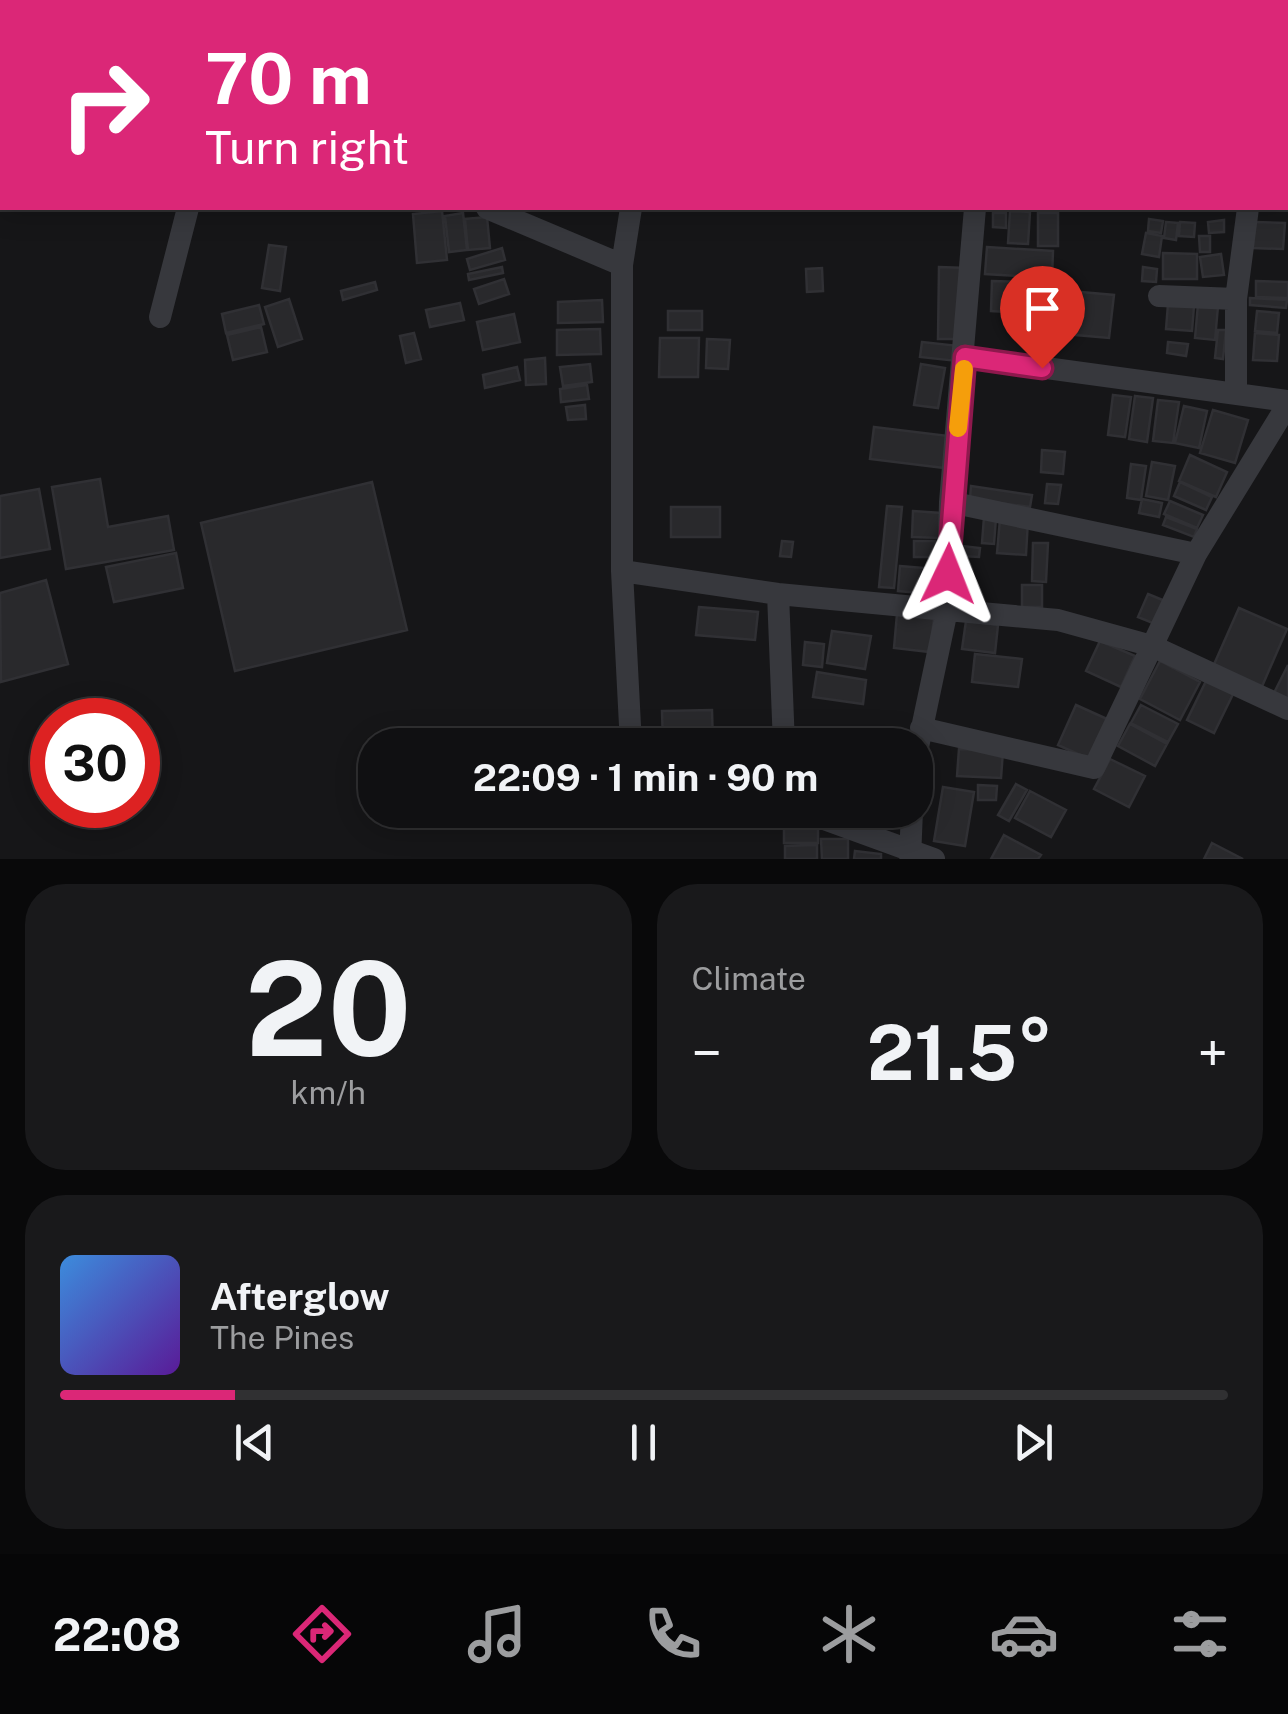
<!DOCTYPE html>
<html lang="en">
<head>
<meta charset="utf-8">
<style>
	:root { --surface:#101012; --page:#19191b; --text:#f1f3f6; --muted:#9c9d9f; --line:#303032; --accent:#db2777 }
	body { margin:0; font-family:"Public Sans",sans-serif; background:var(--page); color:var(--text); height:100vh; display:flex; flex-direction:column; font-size:38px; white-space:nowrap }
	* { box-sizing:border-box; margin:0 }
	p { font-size:32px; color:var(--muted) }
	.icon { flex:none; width:55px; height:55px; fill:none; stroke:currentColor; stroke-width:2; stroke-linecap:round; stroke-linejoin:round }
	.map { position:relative; height:859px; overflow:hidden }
	.drawer { display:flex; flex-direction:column; gap:25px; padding:25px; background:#09090a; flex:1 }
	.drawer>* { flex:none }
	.hud { position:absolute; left:0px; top:0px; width:1290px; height:210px; box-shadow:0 5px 25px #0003,0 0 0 2px var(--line); background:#db2777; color:#fff; overflow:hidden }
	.speed { position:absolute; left:30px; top:698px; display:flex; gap:20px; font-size:50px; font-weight:700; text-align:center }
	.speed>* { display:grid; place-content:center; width:130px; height:130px; border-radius:50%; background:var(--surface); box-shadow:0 5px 25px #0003,0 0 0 2px var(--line); line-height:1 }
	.speed .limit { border:15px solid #d22; background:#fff; color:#111 }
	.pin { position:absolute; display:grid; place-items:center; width:85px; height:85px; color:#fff; margin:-102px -42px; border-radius:50% 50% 50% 0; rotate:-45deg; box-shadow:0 0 10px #0007 }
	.pin .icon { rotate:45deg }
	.me { position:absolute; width:110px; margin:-55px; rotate:2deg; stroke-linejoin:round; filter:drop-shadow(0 0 8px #0008) }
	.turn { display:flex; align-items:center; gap:35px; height:210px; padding:0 40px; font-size:45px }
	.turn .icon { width:130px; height:130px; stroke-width:2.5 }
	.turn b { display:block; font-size:70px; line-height:85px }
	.big { font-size:75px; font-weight:700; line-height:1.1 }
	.drawer .tile { flex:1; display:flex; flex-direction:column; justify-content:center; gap:15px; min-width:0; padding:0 35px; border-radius:40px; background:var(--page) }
	.drawer .dial { align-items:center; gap:0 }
	.dial b { font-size:130px; line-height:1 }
	.song { display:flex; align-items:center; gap:30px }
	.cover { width:120px; height:120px; border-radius:15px; background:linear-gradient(135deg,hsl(210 70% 55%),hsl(270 70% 35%)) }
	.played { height:10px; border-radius:5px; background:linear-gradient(90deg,var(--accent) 15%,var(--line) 15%) }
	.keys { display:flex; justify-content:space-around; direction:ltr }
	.heat { display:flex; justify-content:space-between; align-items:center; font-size:55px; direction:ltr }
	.drawer .tiles { flex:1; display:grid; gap:25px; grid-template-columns:1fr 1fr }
	.tile:last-child { grid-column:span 2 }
	.trip { position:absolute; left:358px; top:728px; width:575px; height:100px; border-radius:40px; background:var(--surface); box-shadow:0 5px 25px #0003,0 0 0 2px var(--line); font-weight:700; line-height:100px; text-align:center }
	.tabs { display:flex; height:160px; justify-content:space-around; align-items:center; background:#060607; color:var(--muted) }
	.tabs .icon { width:70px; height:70px }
	.tabs .current { color:var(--accent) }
	.tabs b { font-size:45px; color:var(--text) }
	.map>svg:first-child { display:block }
	.building { fill:#29292c; stroke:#303034; stroke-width:2.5 }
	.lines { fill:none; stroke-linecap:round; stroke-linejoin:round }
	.path { stroke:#3d3f44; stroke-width:4; stroke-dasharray:5 8; stroke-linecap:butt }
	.street { stroke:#37383d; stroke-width:22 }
	.route-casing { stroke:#8e194d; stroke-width:25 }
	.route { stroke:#db2777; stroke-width:18 }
	.slow { stroke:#f59e0b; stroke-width:18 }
</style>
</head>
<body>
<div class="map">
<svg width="1288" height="859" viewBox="0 0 1288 859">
	<rect width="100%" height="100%" fill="#161618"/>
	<path class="building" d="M442,211l5,49 -30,3 -4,-49z
		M1010,211l20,1 -2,32 -20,-1z
		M463,213l4,37 -18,2 -4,-36z
		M993,213h13v15l-13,-1z
		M1038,213h20v33h-20z
		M487,217l3,31 -22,2 -3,-31z
		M1149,219l14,2 -2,12 -13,-2z
		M1224,220v12l-15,1 -1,-11z
		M1166,222l12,1 -2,17 -12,-2z
		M1180,222l15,1 -1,14 -15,-1z
		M1254,222l31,1 -2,26 -30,-1z
		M1146,233l16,3 -3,21 -17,-3z
		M1199,236h11v16h-10z
		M269,245l17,2 -6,44 -18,-3z
		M987,247l66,4 -1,27 -67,-4z
		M502,248l3,12 -35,10 -3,-11z
		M1163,253l34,1v25h-34z
		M1221,254l3,21 -21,2 -3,-20z
		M502,267l1,6 -34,7 -1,-6z
		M939,267l28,1 -2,71h-27z
		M1143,267l14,2 -1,13 -14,-1z
		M822,268l1,23 -16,1 -1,-23z
		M504,279l5,15 -30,10 -5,-15z
		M992,281l37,1 -1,31 -37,-2z
		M1256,281l32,1v16l-32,-1z
		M375,282l2,8 -34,10 -2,-9z
		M1081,292l33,3 -5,43 -33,-3z
		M1250,298l37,2 -1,8 -36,-3z
		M289,299l13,40 -24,8 -13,-40z
		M602,300l1,22 -45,1v-21z
		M460,303l4,17 -34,7 -4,-17z
		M1168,304l26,2 -2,25 -26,-2z
		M1198,304l20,2 -3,34 -20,-2z
		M259,305l5,19 -38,9 -4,-19z
		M668,311h34v19h-34z
		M1257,311l22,2 -2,20 -22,-2z
		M514,314l6,28 -37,8 -6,-28z
		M261,327l6,25 -34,8 -6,-25z
		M600,329l1,25 -44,1v-25z
		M1218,330h8l-3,29 -8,-1z
		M414,333l7,26 -15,4 -6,-27z
		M1255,333l24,2 -2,26 -24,-1z
		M660,338h39l-1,39h-39z
		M707,339l23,1 -2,29 -22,-1z
		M922,342l37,4 -2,15 -37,-4z
		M1168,342l20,2 -2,12 -19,-3z
		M545,358l1,26 -20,1 -1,-25z
		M590,364l2,18 -29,4 -3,-19z
		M921,364l24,4 -7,40 -24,-3z
		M517,367l3,13 -35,8 -2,-13z
		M587,385l2,14 -28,3 -1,-13z
		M1113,395l18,2 -6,40 -17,-2z
		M1135,396l18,2 -6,44 -18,-3z
		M1158,400l21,2 -6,41 -20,-2z
		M585,405l1,14 -18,1 -2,-13z
		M1184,406l23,5 -8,37 -24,-5z
		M1213,410l35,10 -13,43 -35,-10z
		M874,427l83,10 -4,32 -83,-10z
		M1042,450l23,2 -2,22 -22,-2z
		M1190,455l37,17 -11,25 -37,-16z
		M1152,462l23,4 -7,34 -22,-4z
		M1131,464l15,2 -5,34 -14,-2z
		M100,479l8,48 60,-11 6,34 -108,19 -14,-82z
		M372,482l35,148 -172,41 -34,-148z
		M1180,482l32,15 -6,13 -32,-14z
		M1047,484l14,1 -3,19 -13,-1z
		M971,486l61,9 -2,12 -60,-8z
		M39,489l11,60 -50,9v-62z
		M1142,499l20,4 -3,14 -20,-4z
		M1170,501l33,14 -6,13 -33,-14z
		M887,506l15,1 -8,81 -15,-1z
		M671,507h49v30h-49z
		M913,511l28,2 -1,25 -28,-1z
		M984,517l12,1 -2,26 -12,-1z
		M1166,517l31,12 -3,8 -31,-12z
		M1000,519l28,1 -2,35 -29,-2z
		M782,541l11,1 -2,15 -11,-1z
		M914,541h21v16h-21z
		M1033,543h15l-2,39 -14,-1z
		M962,546l18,2 -1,9 -18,-1z
		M176,553l7,35 -69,14 -8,-35z
		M900,566l47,4 -2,25 -47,-4z
		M46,580l22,84 -67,18 -1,-89z
		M1022,585h20v22h-20z
		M1148,594l17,7 -10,23 -17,-7z
		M699,607l59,5 -3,28 -59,-5z
		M1239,608l48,21 -27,62 -48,-22z
		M897,614l37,4 -4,34 -36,-4z
		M966,621l32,4 -3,28 -33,-4z
		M832,631l39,5 -6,33 -38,-6z
		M1100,641l35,15 -14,31 -35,-16z
		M805,642l19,2 -2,23 -19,-2z
		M975,654l47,5 -4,28 -46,-5z
		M1160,661l40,21 -20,38 -40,-21z
		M1288,665v35l-14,-7z
		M817,672l49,8 -3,24 -50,-7z
		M1207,679l27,13 -20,41 -27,-13z
		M1076,705l31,14 -18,40 -31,-14z
		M1141,705l37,19 -10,18 -37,-19z
		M712,710l1,35h-50l-1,-34z
		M1130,724l37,20 -12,22 -37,-20z
		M772,733v12h-50v-10z
		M959,749l44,2 -2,27 -44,-2z
		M1110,759l35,17 -16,31 -35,-18z
		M1016,784l11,6 -18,31 -11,-6z
		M978,785l19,1 -1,14h-18z
		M943,787l31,5 -9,54 -31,-5z
		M1030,791l36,19 -15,27 -36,-19z
		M660,810h47l-1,18 -46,-1z
		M784,821h34v22h-34z
		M1004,835l37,20 -3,4h-47z
		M821,839h27v20h-26z
		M1212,843l31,16h-39z
		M817,845v14h-32v-13z
		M855,851l26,3v5h-27z"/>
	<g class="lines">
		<path class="path" d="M216,2v-2"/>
		<path class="street" d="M1177,0v2
			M433,2l1,-2
			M662,2l1,-2
			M983,2v-2
			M0,120h2
			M487,208l135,57 9,-57
			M622,265v306l156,23 169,16 3,-108 25,-294
			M1159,296l77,3
			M160,317l28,-109
			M965,357l323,44
			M1236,394v-95l12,-91
			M1196,554l92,-150
			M622,571l9,174
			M778,594l6,151
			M921,728l173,40 102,-214 -246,-52
			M915,761l32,-151 111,10 94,26 136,63
			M799,810l135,49
			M910,859l2,-49"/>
	</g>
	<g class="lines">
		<defs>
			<path id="route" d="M948,574l17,-217 77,11"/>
		</defs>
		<use href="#route" class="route-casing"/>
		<use href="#route" class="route"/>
		<path class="slow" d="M958,428l6,-59"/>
	</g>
</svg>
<div class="speed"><div class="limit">30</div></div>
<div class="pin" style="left:1042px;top:368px;background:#d93025"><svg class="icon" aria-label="arrive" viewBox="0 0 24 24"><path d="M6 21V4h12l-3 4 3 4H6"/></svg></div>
<svg class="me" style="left:948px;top:574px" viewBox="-20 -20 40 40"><path d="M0-17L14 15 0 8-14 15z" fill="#db2777" stroke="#fff" stroke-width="4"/></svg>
<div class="trip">22:09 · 1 min · 90 m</div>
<div class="hud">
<div class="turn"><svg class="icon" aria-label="right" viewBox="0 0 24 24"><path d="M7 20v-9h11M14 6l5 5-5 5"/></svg><div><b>70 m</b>Turn right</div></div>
</div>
</div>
<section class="drawer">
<div class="tiles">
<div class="tile dial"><b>20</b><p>km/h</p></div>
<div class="tile"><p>Climate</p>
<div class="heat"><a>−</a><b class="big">21.5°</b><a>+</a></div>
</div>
<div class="tile">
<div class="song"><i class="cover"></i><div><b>Afterglow</b><p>The Pines</p></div></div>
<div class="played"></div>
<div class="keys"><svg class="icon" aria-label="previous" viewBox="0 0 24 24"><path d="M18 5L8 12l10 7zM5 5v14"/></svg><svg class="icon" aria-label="pause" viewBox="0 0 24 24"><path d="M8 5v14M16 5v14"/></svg><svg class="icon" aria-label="next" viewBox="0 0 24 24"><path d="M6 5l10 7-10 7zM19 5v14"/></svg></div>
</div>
</div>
</section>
<nav class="tabs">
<b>22:08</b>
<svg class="icon current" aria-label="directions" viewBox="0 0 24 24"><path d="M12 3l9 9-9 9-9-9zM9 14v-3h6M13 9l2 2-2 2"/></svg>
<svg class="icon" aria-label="music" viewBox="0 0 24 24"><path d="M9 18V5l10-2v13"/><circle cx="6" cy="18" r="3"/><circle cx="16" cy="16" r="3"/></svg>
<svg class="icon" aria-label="phone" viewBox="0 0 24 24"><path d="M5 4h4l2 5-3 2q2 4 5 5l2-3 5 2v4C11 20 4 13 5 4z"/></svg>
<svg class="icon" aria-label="climate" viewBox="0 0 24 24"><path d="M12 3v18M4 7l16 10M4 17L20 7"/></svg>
<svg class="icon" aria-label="car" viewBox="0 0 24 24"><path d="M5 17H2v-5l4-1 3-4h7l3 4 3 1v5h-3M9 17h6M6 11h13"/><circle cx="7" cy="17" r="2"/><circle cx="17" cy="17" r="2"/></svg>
<svg class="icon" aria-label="filters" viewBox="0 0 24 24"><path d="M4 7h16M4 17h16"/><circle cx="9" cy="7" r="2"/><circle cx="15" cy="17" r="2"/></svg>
</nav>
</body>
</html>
